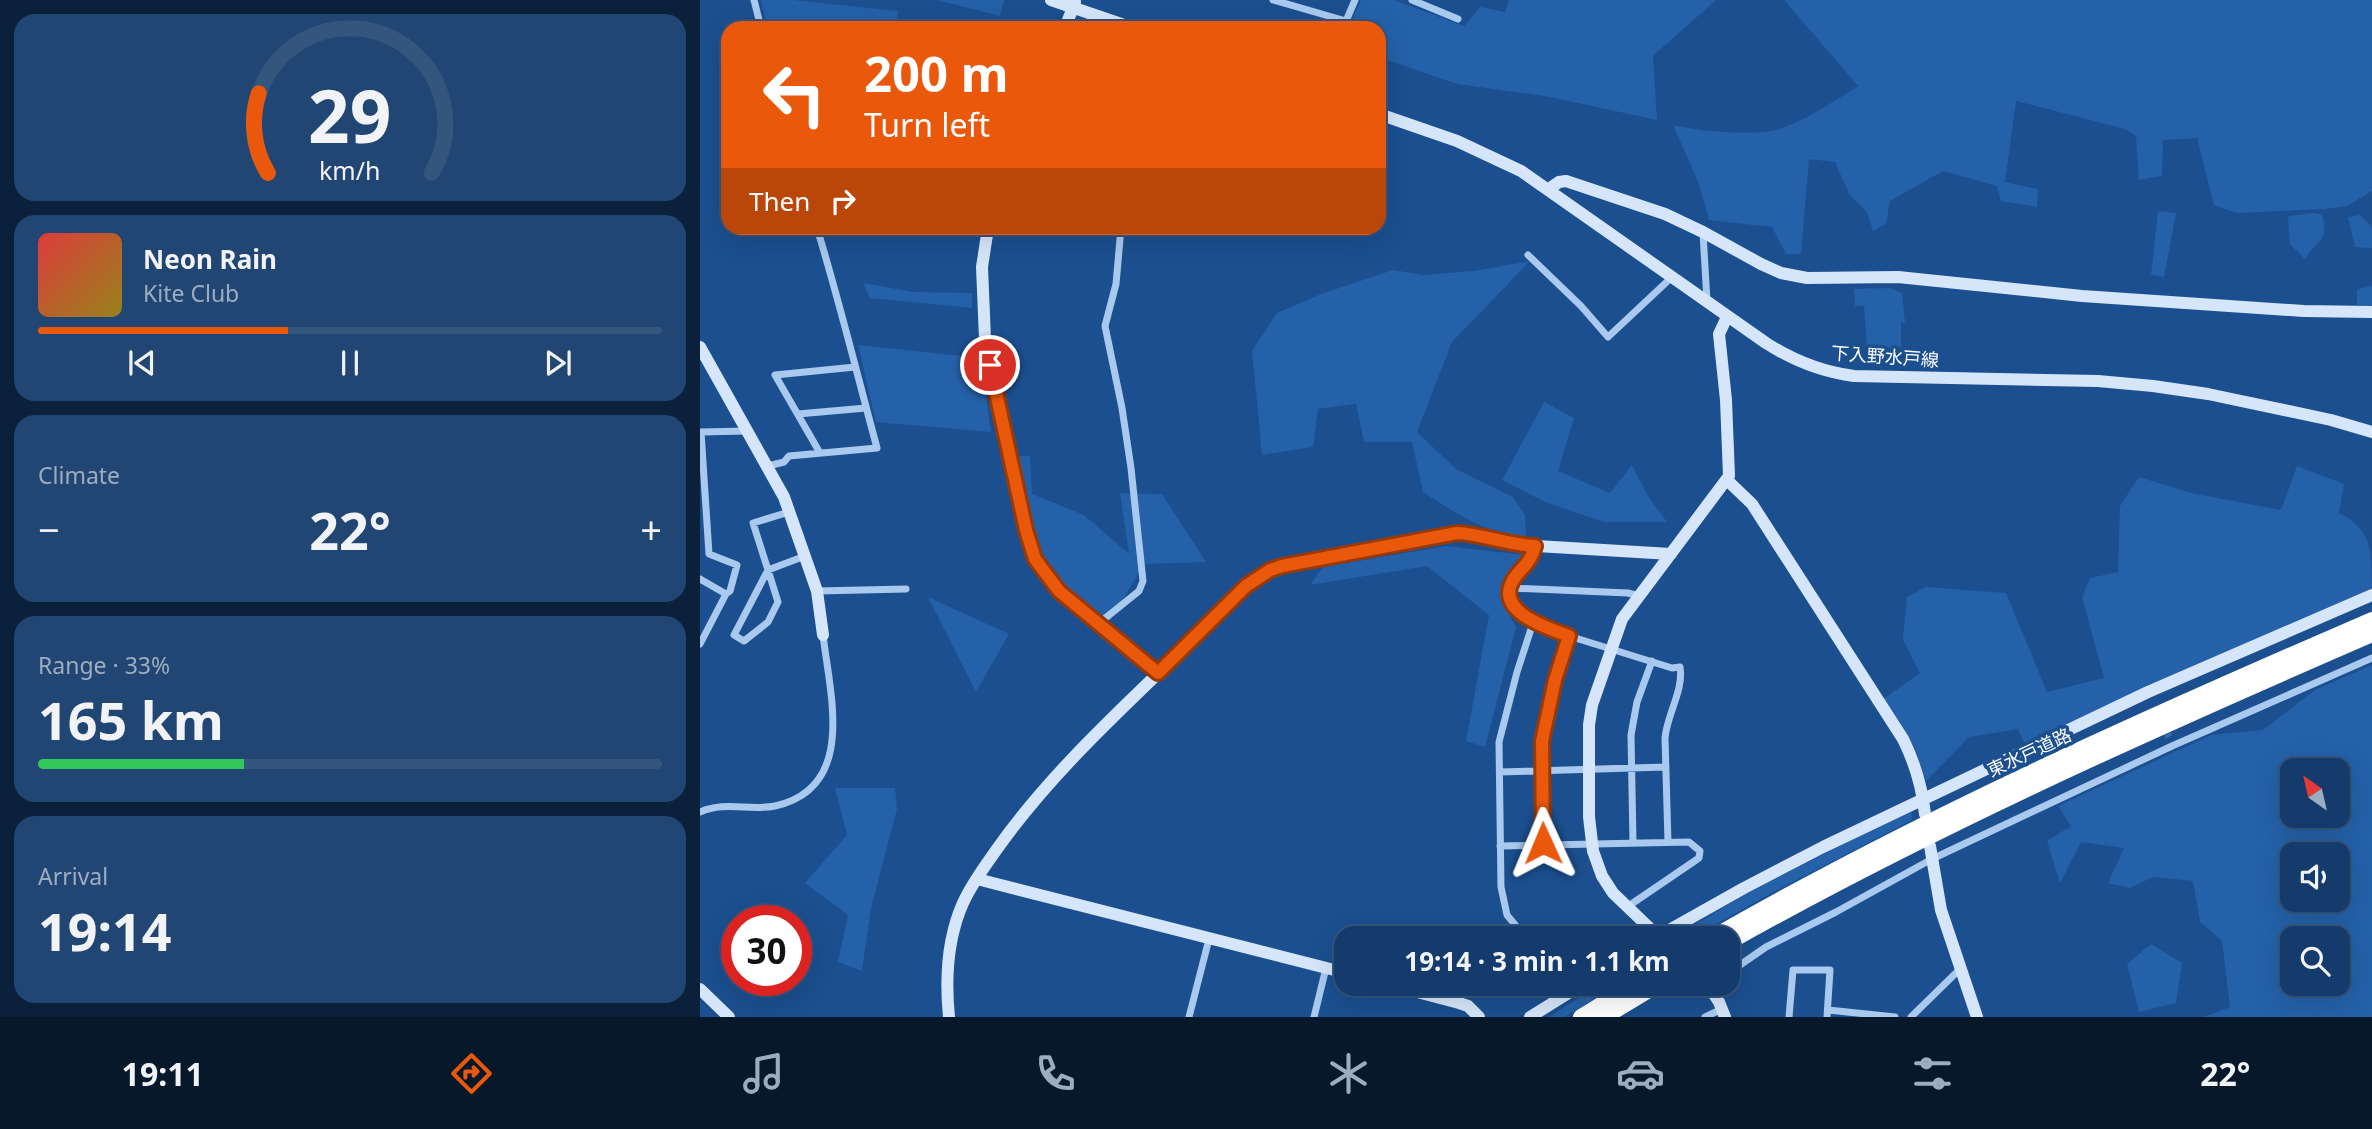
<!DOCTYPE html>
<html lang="en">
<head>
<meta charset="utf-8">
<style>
	:root { --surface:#143b6b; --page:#214673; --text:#f1f3f6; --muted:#9dadc1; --line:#33557e; --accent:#ea580c }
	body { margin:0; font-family:"Noto Sans","Noto Sans JP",sans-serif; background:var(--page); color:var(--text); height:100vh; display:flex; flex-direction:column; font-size:26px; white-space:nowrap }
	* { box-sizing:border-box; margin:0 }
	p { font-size:23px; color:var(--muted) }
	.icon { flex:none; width:38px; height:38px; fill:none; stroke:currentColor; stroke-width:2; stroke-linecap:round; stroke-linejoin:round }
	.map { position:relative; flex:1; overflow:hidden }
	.side { display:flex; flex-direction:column; gap:14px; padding:14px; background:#0b203b; width:700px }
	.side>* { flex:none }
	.hud { position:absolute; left:21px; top:21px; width:665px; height:214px; border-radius:21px; box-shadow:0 7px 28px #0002,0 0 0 2px var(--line); background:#ea580c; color:#fff; overflow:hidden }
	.needle { width:46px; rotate:326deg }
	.controls { position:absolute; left:1580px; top:758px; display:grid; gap:14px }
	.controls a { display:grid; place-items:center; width:70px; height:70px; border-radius:14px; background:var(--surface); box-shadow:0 7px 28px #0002,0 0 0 2px var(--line); font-size:35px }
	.speed { position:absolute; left:21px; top:905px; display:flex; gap:14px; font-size:35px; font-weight:700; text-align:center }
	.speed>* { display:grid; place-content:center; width:91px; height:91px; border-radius:50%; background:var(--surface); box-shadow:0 7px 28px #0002,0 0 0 2px var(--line); line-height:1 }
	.speed .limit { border:10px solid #d22; background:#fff; color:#111 }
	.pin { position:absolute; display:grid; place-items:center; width:60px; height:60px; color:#fff; margin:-30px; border:4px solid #fff; border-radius:50%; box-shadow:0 2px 7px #0007 }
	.me { position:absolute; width:77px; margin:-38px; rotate:359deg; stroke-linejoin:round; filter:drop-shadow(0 0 5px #0008) }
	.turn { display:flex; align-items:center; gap:24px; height:147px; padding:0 28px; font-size:32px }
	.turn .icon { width:91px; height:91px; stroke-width:2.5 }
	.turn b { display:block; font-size:49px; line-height:60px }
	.then { display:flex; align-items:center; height:66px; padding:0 28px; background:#0003; gap:14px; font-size:26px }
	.big { font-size:52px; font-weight:700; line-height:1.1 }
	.side .tile { flex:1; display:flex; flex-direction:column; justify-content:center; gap:10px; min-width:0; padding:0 24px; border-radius:21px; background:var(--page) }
	.side .dial { align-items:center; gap:0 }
	.dial svg { height:182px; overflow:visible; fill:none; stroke:var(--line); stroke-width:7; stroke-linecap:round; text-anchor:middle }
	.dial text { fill:var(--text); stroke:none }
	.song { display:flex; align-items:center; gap:21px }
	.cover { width:84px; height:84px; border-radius:10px; background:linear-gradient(135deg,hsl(0 70% 55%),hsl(50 70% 35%)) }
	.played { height:7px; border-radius:4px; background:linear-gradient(90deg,var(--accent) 40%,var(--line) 40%) }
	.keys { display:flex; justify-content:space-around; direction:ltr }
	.heat { display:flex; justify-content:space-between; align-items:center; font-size:38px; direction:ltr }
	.charge { height:10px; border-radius:5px; background:linear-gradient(90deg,#34c759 33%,var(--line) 0) }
	.trip { position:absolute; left:634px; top:926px; width:406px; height:70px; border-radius:21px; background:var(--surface); box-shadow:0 7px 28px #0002,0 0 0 2px var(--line); font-weight:700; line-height:70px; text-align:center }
	.tab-bar { display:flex; height:112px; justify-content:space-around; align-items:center; background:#08182b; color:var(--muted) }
	.tab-bar .icon { width:49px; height:49px }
	.tab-bar .active { color:var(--accent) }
	.tab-bar b { font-size:32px; color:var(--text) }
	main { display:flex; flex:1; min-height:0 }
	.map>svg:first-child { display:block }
	.green { fill:#2461a8; fill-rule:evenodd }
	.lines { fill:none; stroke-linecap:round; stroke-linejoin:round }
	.street-tunnel { stroke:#3d69a0; stroke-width:7; stroke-dasharray:7 3.5; stroke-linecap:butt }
	.street { stroke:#a9c9ee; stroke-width:7 }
	.secondary { stroke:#d6e6fa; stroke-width:12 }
	.highway { stroke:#fff; stroke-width:16 }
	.route-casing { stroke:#983908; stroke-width:18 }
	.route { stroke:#ea580c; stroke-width:12 }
	.labels { text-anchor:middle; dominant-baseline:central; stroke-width:7; stroke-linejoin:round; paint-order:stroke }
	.street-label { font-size:18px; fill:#fff; stroke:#1b4f8f }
</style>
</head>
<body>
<main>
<section class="side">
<div class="tile dial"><svg viewBox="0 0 100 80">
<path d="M14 69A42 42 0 1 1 86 69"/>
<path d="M14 69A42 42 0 0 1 10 34" stroke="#ea580c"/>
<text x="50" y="56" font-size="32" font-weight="700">29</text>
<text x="50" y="72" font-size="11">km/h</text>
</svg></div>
<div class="tile">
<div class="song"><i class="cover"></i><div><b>Neon Rain</b><p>Kite Club</p></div></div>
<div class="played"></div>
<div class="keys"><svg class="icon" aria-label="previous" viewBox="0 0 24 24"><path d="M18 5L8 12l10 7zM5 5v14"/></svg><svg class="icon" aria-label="pause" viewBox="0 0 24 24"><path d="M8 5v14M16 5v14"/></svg><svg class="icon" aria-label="next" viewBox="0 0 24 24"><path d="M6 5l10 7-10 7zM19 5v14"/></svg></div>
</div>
<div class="tile"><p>Climate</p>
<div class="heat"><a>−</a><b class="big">22°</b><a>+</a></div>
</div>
<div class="tile"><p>Range · 33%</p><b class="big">165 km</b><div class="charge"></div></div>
<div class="tile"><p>Arrival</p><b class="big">19:14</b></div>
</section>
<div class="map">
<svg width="1672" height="1017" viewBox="0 0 1672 1017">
	<rect width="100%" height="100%" fill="#1b4f8f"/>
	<path class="green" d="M61,0h32l105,11 -1,17h-130z
		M237,0h67l-4,16z
		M661,0h33l70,26 16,-19 25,5 4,-12h207l-63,56 4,64 -112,-24 -88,-12 -78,-27v-29h-31z
		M1084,0h588v191l-25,15 -21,3 -89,4 -23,-8 -17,-67 -34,2 -1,36 -23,4 -3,-44 -11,-7 -109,-28 -11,81 33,7 -1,18 -36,-6 -4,-15 -54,-15 -53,30 -4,23 -13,7 -6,-19 -18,-18 -14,-32 -26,-3 -8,95h-15l-14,-27 -63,-7 -10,-36 -26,-59c25,6 84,12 109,3 26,-9 52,-27 76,-42z
		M1458,211l18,2 -12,64 -13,-2z
		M1614,213l8,2c7,28 -5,24 -17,44l-15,-15 -2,-28z
		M1660,215l12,12v21l-17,-1 -7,-30z
		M830,261l-78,81 -35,90 39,37 57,28 12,18 1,22c-42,-4 -69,-23 -103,-45l-11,-50h-48l-8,-38 -38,5 -5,38 -51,8 -10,-104 25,-38 44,-19 72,-24 31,5 50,-4z
		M163,283l51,9 58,1v15l-102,-10z
		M1672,286v20l-15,-1v-16z
		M1190,288l12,5 3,30 -4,-1v25l-34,2 -3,-43h-9l-1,-17z
		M158,345l123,13 10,74 -115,-10z
		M844,402l30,16 -16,53 52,22 22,-28 16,31 19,26h-63l-59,-20 -43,-22z
		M317,456h13l2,38 52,21 45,39 -9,-61 42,1 44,68 -62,2 -34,57 -53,-41 -18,-27z
		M1597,466l47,18 -5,29c33,16 33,39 33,75l-348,155 -6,-14 -49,8 -43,44 -11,-33 -32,-49 37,-26 -17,-34 4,-42 19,-10 80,6 41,99 57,-14 -22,-81 8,-19 28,-6 2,-66 19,-29 52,16 90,17z
		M746,546l79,9 -2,7 -17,17 -4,23 14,25 -31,120 -19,-6 23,-126 -62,-49 -117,19 13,-18z
		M228,597l81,37 -33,58z
		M1672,665v352h-168l26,-10 -8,-66 -22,-19 -7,-41 -40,-4 -23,11 -22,-5 16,-35 -43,-6 -21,41 -13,-42 24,-15 -13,-20 153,-71 52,-5 52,-40zM1592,770h46v46h-46zM1592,854h46v46h-46zM1592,938h46v46h-46z
		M135,788h60l2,21 -26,99 -9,63 -24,-9 10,-47 -43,-32 42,-48z
		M1211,810l1,10 -144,75 -76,43h-20l83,-49z
		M1451,944l31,19 -6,40 -37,9 -12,-48z
		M900,984h17l-52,33h-16z"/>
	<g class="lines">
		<path class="street-tunnel" d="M1463,724l6,13
			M879,985l21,22"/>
		<path class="street" d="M54,0l7,28
			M573,0l73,21
			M712,0l46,19
			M640,28l6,-7 9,-21
			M1003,233l4,68
			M828,255l53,51 27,31 64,-60
			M98,414l68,-6
			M120,453l-45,-78 80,-8
			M68,466l16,-4 5,-6 88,-8c-20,-74 -38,-148 -60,-220
			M89,512l-36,11 15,47 37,-14
			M835,546l-6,17 -16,17 -3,8v10l16,21 43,17 103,32 8,-1c4,23 -13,47 -15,71l3,104
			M68,570l10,32 -10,20 -24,19 -10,-6z
			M0,579l26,15 -26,50
			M810,588l118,5 11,3
			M117,591l89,-2
			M26,594l4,-3 7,-26 -28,-11 -8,-122 46,-1
			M398,624l41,-33 4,-10 -12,-113 -9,-60 -17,-82 11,-42 5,-56
			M800,772l166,-5
			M0,812c25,-11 50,-1 75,-6 82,-18 55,-111 48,-171
			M933,842l-2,-107 6,-33 15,-41
			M843,843l-1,-102 12,-61 15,-44
			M800,846l189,-4 11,9 -1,7 -72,49
			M826,938l-19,-23 -6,-28 -2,-145 18,-70 16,-49
			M1027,974l39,-27 70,-35 96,-53 240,-113 200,-88
			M1128,1010l67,7
			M489,1017l20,-78
			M614,1017l12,-49
			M1005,1017l17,-8
			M1089,1017l4,-47h37l-3,47
			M1211,1017l49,-48"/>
		<path class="secondary" d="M351,0l82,28
			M365,28l10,-26
			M679,114l78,27 64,30 245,172c28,18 56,29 88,33l244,5 55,5 55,8 123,26 41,12
			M849,189l10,-7 7,-1 99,33 38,18 58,32 20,9 26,5 91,-1 184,19 222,15 68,1
			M288,228l-6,39 3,72 47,212c18,43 90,92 126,122
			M0,347l84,150 33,94 6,44
			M1027,480l25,24 151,235c12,24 19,48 22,75
			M1230,846l11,64 36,107
			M277,879l369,94
			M955,938l89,-50 79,-41 325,-155 224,-97
			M960,938l-47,-45 -11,-17 -9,-25 -4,-34v-92l3,-20 30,-86 107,-143 -3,-76 -7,-66 8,-17
			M687,984l72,19 9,3 11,11
			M1007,984l12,18 6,15
			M0,989l29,28
			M249,1017c-4,-40 -2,-78 14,-114 9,-20 22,-37 34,-54 50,-71 115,-131 177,-191 30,-30 68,-79 108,-92l175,-33 12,1 49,11 153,9
			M830,1017l53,-33"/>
		<path class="highway" d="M1012,938c212,-122 436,-221 660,-318
			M1027,943c208,-117 426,-214 645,-309
			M881,1017l54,-33
			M904,1017l55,-33"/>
	</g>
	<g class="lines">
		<defs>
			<path id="route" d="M290,365l36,165 9,29 24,32 99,82 88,-87 24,-16 12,-4 175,-33c26,1 51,12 78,13 -5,20 -15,21 -23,36 -16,31 39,47 57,54l-14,44 -13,61 1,102"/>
		</defs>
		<use href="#route" class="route-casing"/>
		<use href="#route" class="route"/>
	</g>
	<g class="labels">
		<g class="street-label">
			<text transform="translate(1185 356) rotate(4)">下入野水戸線</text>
			<text transform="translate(1329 752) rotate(-25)">東水戸道路</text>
		</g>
	</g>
</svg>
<div class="controls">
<a><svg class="needle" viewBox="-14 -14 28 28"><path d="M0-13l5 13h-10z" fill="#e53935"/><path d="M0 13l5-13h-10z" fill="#9dadc1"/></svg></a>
<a><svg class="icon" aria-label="sound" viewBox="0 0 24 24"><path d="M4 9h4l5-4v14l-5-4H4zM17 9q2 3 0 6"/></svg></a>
<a><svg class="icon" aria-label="search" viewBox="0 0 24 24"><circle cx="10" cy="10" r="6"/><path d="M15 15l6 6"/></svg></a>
</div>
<div class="speed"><div class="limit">30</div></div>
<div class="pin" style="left:290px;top:365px;background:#d93025"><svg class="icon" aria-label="arrive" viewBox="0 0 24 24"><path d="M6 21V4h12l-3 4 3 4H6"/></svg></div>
<svg class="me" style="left:843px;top:843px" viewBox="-20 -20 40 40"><path d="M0-17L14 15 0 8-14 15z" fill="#ea580c" stroke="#fff" stroke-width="4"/></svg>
<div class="trip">19:14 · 3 min · 1.1 km</div>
<div class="hud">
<div class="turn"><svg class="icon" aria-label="left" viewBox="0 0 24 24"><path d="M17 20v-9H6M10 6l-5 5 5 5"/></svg><div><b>200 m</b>Turn left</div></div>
<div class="then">Then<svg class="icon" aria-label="right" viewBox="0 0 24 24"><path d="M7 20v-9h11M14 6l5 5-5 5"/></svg></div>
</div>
</div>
</main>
<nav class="tab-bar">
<b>19:11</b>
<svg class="icon active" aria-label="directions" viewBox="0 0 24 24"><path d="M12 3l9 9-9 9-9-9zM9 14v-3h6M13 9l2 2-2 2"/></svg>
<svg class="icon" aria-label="music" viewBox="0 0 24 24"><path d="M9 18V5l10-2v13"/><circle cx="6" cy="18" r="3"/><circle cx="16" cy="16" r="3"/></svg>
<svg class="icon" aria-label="phone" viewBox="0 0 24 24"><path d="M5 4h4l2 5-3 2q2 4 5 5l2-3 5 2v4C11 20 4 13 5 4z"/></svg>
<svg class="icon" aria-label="climate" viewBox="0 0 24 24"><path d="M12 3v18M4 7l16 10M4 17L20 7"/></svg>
<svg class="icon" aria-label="car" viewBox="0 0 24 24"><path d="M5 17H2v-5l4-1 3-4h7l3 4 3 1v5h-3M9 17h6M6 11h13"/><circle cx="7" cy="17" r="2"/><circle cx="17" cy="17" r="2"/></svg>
<svg class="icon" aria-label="filters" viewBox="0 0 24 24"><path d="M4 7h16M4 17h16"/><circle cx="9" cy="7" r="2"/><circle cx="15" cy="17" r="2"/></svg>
<b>22°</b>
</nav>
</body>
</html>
